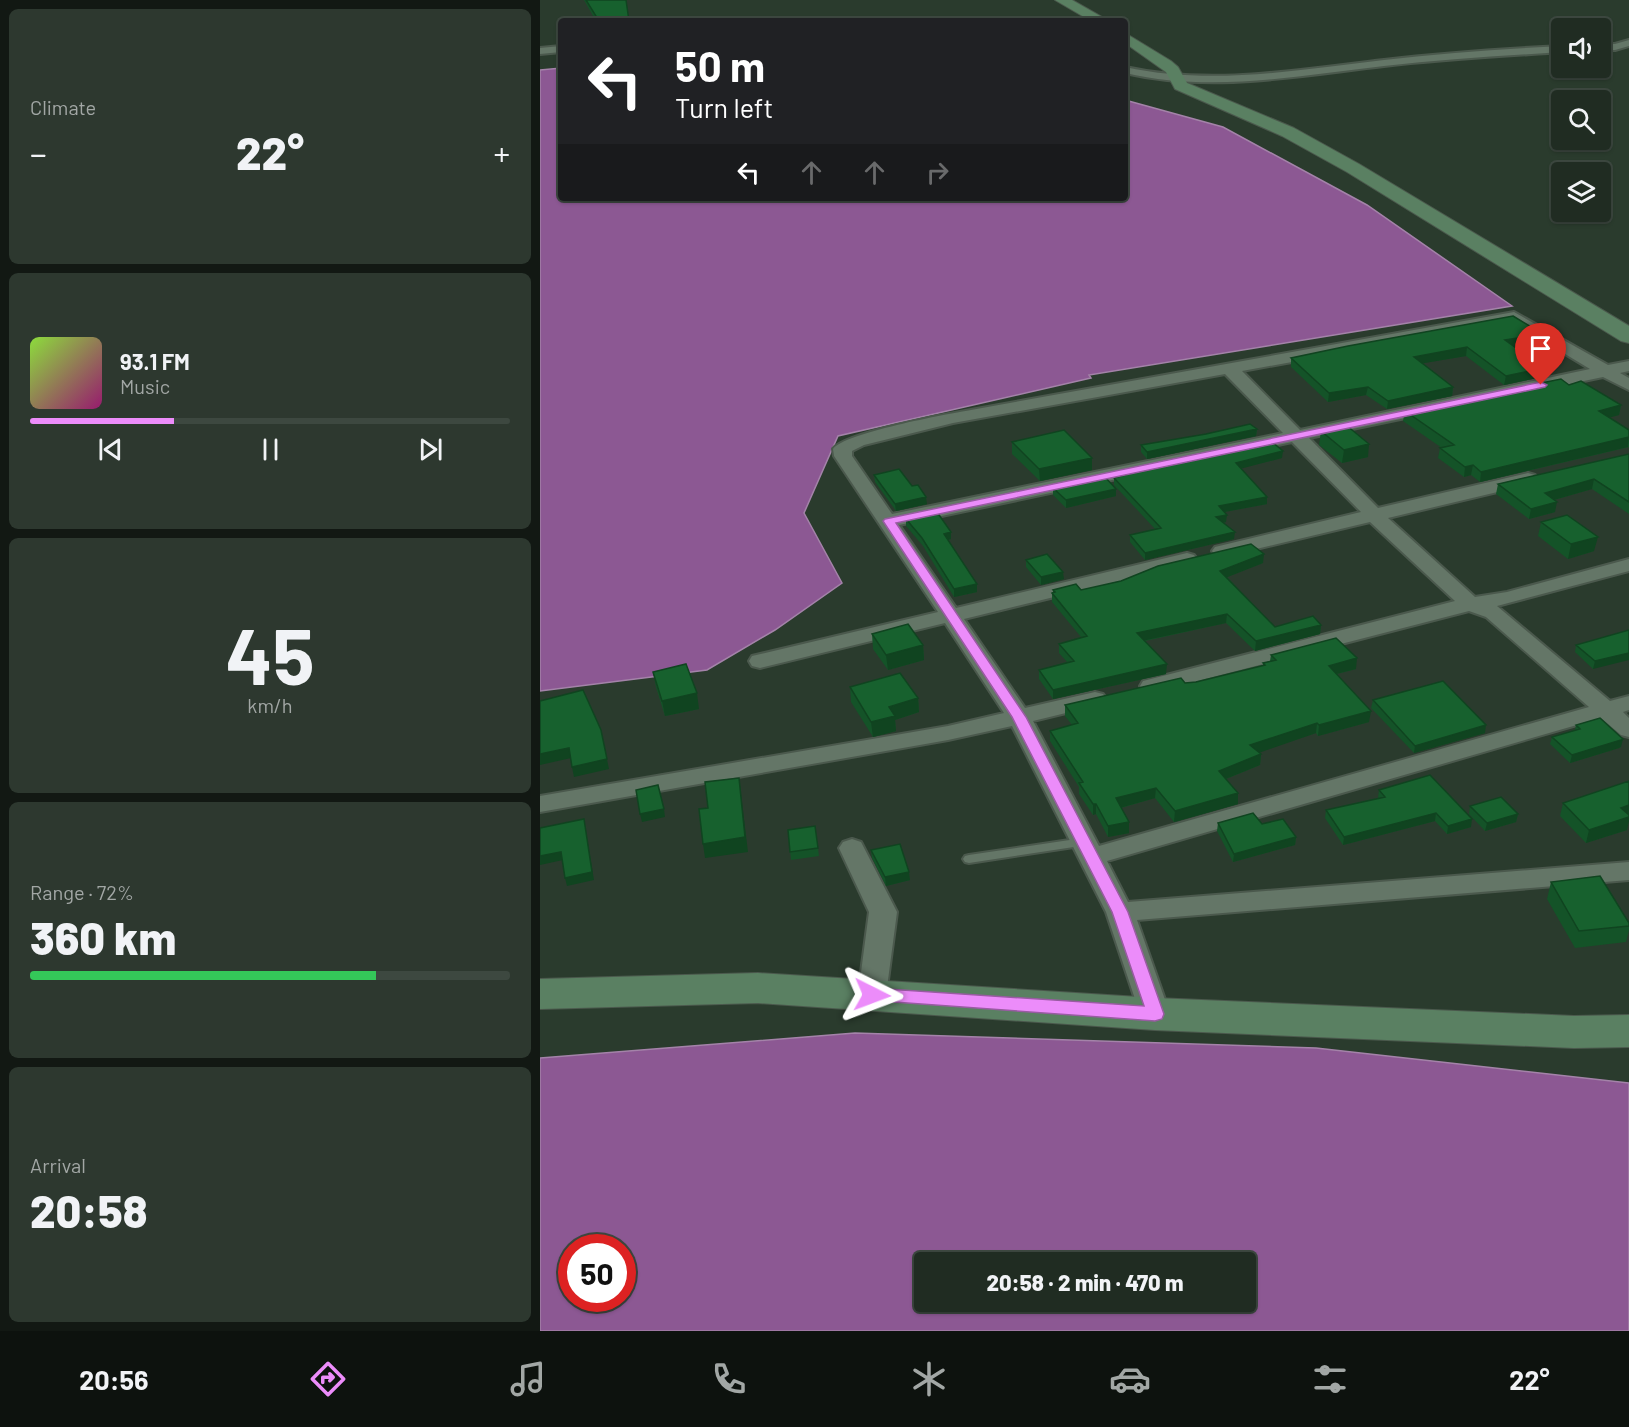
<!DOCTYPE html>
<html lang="en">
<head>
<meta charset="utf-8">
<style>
	:root { --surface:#202c22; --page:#2d382f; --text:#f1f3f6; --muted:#a2a7a5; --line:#3d4840; --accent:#ec8cfa }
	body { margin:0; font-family:Barlow,sans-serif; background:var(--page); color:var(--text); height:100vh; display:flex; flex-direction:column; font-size:22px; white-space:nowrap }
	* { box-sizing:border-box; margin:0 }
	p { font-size:20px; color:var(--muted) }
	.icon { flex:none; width:33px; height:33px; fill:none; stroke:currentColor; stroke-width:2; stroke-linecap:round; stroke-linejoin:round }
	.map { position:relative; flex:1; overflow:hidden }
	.details { display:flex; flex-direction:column; gap:9px; padding:9px; background:#121813; width:540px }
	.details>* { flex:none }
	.hud { position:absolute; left:18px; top:18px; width:570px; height:183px; border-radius:6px; box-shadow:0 2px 4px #0004,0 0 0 2px var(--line); background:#202124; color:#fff; overflow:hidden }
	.tools { position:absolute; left:1011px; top:18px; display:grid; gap:12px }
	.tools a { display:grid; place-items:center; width:60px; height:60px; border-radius:6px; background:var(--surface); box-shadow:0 2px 4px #0004,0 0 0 2px var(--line); font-size:30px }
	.speed { position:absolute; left:18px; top:1234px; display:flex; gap:12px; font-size:30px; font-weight:700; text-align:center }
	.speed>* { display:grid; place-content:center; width:78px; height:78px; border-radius:50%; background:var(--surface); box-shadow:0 2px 4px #0004,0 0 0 2px var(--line); line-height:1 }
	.speed .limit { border:9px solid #d22; background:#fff; color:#111 }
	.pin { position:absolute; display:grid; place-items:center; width:51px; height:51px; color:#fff; margin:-62px -26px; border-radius:50% 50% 50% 0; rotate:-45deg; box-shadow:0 0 6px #0007 }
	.pin .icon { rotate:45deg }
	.me { position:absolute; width:66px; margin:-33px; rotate:93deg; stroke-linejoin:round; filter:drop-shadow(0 0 4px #0008) }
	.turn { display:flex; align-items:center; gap:21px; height:126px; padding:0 18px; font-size:27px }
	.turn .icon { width:78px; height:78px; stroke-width:2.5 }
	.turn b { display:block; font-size:42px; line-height:51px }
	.lanes { display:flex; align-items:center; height:57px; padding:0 18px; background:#0003; justify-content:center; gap:30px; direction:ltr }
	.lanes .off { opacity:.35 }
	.big { font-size:45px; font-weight:800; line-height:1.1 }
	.details .tile { flex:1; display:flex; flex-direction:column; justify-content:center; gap:9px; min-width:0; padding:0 21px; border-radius:9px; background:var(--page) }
	.details .dial { align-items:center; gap:0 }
	.dial b { font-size:78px; line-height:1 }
	.song { display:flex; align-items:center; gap:18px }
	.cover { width:72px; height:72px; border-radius:9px; background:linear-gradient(135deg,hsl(90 70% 55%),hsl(320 70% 35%)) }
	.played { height:6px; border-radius:3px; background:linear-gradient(90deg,var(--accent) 30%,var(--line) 30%) }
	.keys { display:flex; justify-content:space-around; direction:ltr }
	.heat { display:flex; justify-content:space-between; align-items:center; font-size:33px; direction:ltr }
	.charge { height:9px; border-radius:4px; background:linear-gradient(90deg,#34c759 72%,var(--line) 0) }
	.trip { position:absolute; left:374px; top:1252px; width:342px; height:60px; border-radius:6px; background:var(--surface); box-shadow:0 2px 4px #0004,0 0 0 2px var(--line); font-weight:800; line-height:60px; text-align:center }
	.tabs { display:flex; height:96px; justify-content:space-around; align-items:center; background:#0d120e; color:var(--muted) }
	.tabs .icon { width:42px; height:42px }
	.tabs .on { color:var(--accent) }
	.tabs b { font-size:27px; color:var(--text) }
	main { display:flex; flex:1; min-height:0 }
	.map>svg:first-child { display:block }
	.water { fill:#8c5893; stroke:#a483a9; stroke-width:1.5; fill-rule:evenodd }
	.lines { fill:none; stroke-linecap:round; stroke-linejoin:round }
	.lane-casing { stroke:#4b594d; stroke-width:4 }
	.street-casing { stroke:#4b594d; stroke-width:4 }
	.secondary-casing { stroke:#4b594d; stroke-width:2 }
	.lane { fill:#647667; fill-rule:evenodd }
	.street { fill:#647667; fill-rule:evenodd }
	.secondary { fill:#5a8062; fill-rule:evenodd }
	.wall { fill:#145328 }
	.shaded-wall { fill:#104420 }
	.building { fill:#17612e; stroke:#104420; stroke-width:1.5 }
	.route { fill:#ec8cfa; stroke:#995ba2; stroke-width:1.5 }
</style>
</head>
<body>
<main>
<section class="details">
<div class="tile"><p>Climate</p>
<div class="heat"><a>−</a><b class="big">22°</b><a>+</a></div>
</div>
<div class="tile">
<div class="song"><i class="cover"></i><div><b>93.1 FM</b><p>Music</p></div></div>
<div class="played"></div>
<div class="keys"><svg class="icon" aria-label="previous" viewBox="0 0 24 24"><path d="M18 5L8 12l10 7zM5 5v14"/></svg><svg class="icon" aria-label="pause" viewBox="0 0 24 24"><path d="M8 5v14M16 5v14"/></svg><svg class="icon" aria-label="next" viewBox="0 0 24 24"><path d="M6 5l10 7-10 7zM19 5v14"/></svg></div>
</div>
<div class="tile dial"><b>45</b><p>km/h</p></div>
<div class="tile"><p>Range · 72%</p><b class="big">360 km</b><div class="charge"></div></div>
<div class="tile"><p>Arrival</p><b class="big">20:58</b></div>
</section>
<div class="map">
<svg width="1089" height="1331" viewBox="0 0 1089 1331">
	<rect width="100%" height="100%" fill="#2a3b2d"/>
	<path class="water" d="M21,68v130h564v-98l98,27 144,78 145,101 -423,69 2,3 -253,58 -34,77 38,70 -67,47 -68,40 -167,21v-621z
		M315,1033l461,15 313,35v248h-1089v-273zM32,1248h50v51h-50zM384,1263h321v39h-321z"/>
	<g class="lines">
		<defs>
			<path id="lane" d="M543,838l4,1 2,3 -2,3 -118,18 -4,-1 -2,-3 2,-3 4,-1z"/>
			<path id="street" d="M1089,40v6l-14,4h-15v-6h15z
				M21,46v6l-21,2v-6z
				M1022,46v6c-60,4 -119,7 -178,14 -87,10 -173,27 -259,7v-6c86,19 172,3 259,-7 59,-7 118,-11 178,-14z
				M974,312l94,53 21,-4v10l-9,2 9,5v12l-26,-13 -294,61 69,70 150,-35 7,2 2,4 -2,4 -147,35 87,79 32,-5 122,-33v12l-132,35 113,95 19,-5v14l-6,2 6,6v19l-8,-2 -20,-17 -494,143 21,41 501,-40v18l-492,40 33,94 -5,8 -10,3 -10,-3 -5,-8 -34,-102 -94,-186 -64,14 -408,72v-16l408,-70 56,-13 -59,-90 -185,45 -8,-2 -3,-5 3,-5 186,-44 -104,-156 -1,-7c11,-16 114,-35 138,-39 182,-33 361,-65 543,-98zM972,322l78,47 -290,61 -58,-59zM685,374l58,59 -391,81 -40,-58v-5l12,-6 89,-22zM752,442l69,70 -146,35 -3,4 3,4 7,2 148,-35 85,79 -312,80 -3,5 3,5 8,2 318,-82 17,6 103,90 -490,139 -66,-125 70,-17 4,-5 -4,-5 -8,-2 -70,16 -61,-89 230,-56 3,-4 -3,-4 -7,-2 -231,55 -57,-83z
				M312,839l9,3 36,70 -11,83 -4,8 -10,3 -10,-3 -4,-8 11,-83 -30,-64 4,-6z"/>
			<path id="secondary" d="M515,0h17l37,21h-18z
				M585,33l46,28 7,6 9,16 107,45 65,36 270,162v17l-8,-2 -274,-169 -65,-36 -107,-47 -9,-17 -41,-29z
				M218,973l397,25 419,18 55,-1v32l-55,1 -419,-18 -397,-27 -218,6v-30z"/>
		</defs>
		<use href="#lane" class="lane-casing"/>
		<use href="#street" class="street-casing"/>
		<use href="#secondary" class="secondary-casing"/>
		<use href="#lane" class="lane"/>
		<use href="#street" class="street"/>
		<use href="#secondary" class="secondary"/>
	</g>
	<path class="wall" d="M44,0h42l3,21h-33z
		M1001,342l-27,5 28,30 -38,8 -38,-29 -43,7 30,24 -1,9 -65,13 -21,-14 -38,7 -37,-35v-9z
		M1029,385l52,20 -2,10 -10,2 20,13v17l-149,35 -9,-7 -7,2 -26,-19 2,-10h2l-39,-27 2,-10 67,-10 49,-12 1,-2z
		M717,429l-1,7 -109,23 -6,-7v-7l65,-11z
		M781,431l47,26 -26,6 -23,-18z
		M472,442l80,16v12l-52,11 -28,-27z
		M1089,454v60l-37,-25 -38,11 1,12 -26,7 -33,-25 2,-10z
		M742,458l-41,10 26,29v7l-43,8 2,10 -3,1 11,16 -89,21 -15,-18v-7l25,-6 -41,-44v-7z
		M334,475l53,29 -31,7 -21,-29z
		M513,488l63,8 -50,12 -13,-13z
		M366,519l45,20 -3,1 29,52 -23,5 -31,-51 -17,-20z
		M1001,522l53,29 -26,8 -30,-23z
		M486,560l38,19 -23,6 -15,-18z
		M723,563l-36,14 48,50 46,-2 -1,9 -65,17 -29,-28 -81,18 21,33 -113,25 -14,-20v-9l28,-8 -8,-9v-9l22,-7 -29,-35v-9l1,-1v-2h28z
		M1089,630l-36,39 -18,-17 1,-7z
		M332,634l51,11 1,15 -36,10 -15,-21z
		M731,655l85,14 -19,5 32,48 -51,14 -2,-3 -57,19 2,2 -1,11 -34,14 12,25 -64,18 -19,-24 -34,10 8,25 -21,4 -12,-23 -3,1 -14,-21v-7l-29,-46v-10l22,-6 -7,-9v-11l120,-22 11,-1 67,-16v-3l7,-2z
		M113,672l46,37 -34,7 -9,-29z
		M310,687l68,11 1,14 -24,8 1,11 -23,6 -22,-35z
		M833,700l112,33 -71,20 -43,-45z
		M1036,725l45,22 -2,1 -49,15 -20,-19 2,-7 23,-7z
		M839,790l92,37 -24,7 -12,-13 -92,24 -18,-27 1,-8 52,-12z
		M1023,803l64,27 -41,13 -26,-27z
		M930,806l48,8 -2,8 -31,9 -16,-17z
		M678,823l44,1 34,13 -1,8 -62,17 -16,-31z
		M275,826l4,30 -28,4 -3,-30z
		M331,850l39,30 -24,6 -14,-28z
		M1011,882l78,41v7l-3,12 -51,6 -28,-49z"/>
	<path class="shaded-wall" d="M1003,334l-2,8 -37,7 1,-9z
		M927,347l-1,9 -53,9 1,-8z
		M1004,368l-2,9 -38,8 2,-9z
		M828,387l-2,8 -38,7 1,-9z
		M913,387l-1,9 -65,13 1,-8z
		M1081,405l-2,10 -22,6 2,-10z
		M717,429l-1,7 -109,23v-7z
		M1089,437l-1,10 -148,35 1,-10z
		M829,444l-1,13 -26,6 2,-13z
		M743,451l-1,7 -46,12v-7z
		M552,458v12l-52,11 -1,-12z
		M933,465l-2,10 -7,2 1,-10z
		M1054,479l-2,10 -49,14 2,-10z
		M576,489v7l-50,12v-8z
		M386,497l1,7 -31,7 -1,-7z
		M727,497v7l-48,9v-7z
		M1017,502l-2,10 -26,7 2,-10z
		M687,515l-1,7 -10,2v-7z
		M411,532v7l-7,2v-7z
		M695,532l-1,7 -89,21v-7z
		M1058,537l-4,14 -26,8 3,-15z
		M724,554l-1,9 -43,17v-9z
		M523,572l1,7 -23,6v-8z
		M437,584v8l-23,5v-8z
		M687,614l-1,9 -89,19v-9z
		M781,625l-1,9 -65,17 1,-10z
		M383,645l1,15 -36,10 -2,-15z
		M1089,653v7l-36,9 2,-8z
		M817,658l-1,11 -28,7 1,-10z
		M627,664l-1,10 -113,25v-9z
		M157,693l2,16 -34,7 -3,-15z
		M378,698l1,14 -24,8 1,11 -23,6 -2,-15 18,-15z
		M831,711l-2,11 -51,14 1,-11z
		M777,723l-1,10 -66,23v-11z
		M946,725l-1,8 -71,20 1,-7z
		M1083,739l-2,8 -2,1 -49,15 2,-8z
		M63,740l6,29 -35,8 -2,-10z
		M29,748l2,10 -31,7v-11z
		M721,754l-1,11 -42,17 1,-11z
		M199,778l9,74 -43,6 -2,-14z
		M616,788l-1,10 -39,11v-11z
		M698,793v11l-64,18 1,-11z
		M553,804h3v10l-3,1z
		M1089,805v16l-2,9 -41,13 3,-13 32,-22z
		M124,809l1,8 -23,5 -2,-8z
		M896,813l-1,8 -92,24 1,-8z
		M978,814l-2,8 -31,9 2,-8z
		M44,819l10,61 -27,6 -2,-8z
		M932,819l-1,8 -24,7 1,-8z
		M589,822v11l-21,4v-11z
		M756,837l-1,8 -62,17 1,-8z
		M21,852l2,8 -23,5v-9z
		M369,872l1,8 -24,6 -1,-9z"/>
	<path class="building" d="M46,0h40l3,21h-30z
		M973,316l30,18 -38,6 39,28 -38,8 -39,-29 -53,10 39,30 -65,14 -20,-14 -39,6 -38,-35 57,-12z
		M1021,379l8,6 12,-4 40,24 -22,6 30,19v7l-148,35 -8,-7 -8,2 -25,-19 14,-3 -49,-34 63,-13 4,3 52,-12 -2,-2z
		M710,424l7,5 -110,23 -6,-7 65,-11z
		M806,425l23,19 -25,6 -23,-19z
		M524,430l28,28 -53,11 -27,-27z
		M732,442l11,9 -47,12 31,34 -48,9 8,9 -11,2 19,15 -90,21 -15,-18 31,-7 -47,-50 39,-11z
		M1089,454v48l-35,-23 -49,14 12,9 -26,7 -33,-25z
		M359,469l13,17 6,-1 8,12 -31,7 -21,-29z
		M565,477l11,12 -50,11 -13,-12z
		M397,512l14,20 -7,2 33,50 -23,5 -32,-51 -16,-19z
		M1027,515l31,22 -27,7 -30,-22z
		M711,544l13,10 -44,17 55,56 38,-11 8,9 -65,16 -29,-27 -90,19 30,31 -114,26 -14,-20 35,-9 -15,-17 28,-8 -35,-43 3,-1 -2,-2 23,-6 5,6 40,-9 37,-15z
		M507,554l16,18 -22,5 -15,-17z
		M368,624l15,21 -37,10 -14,-21z
		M1089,630v23l-34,8 -19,-16z
		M796,638l21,20 -28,8 42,45 -52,14 -2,-2 -67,22 11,9 -42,17 19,22 -63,18 -19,-23 -40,10 13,24 -21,4 -12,-22h-3l-14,-21 4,-1 -33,-51 28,-8 -13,-18 116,-27 4,5 11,-1 69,-17 -2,-2 13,-3 -5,-5z
		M146,664l11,29 -35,8 -9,-29z
		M360,673l18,25 -29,9 6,9 -24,6 -21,-35z
		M903,681l43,44 -71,21 -42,-46z
		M43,690l18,40 6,29 -35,8 -3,-19 -29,6v-53z
		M1060,718l23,21 -2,1 -49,15 -20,-18 28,-8 -4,-4z
		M890,775l42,44 -24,7 -12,-13 -92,24 -18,-27 59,-13 -6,-7z
		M199,778l6,59 -42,7 -4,-35 9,-1 -3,-26z
		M1089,781v24l-8,3 8,7v2l-40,13 -26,-27z
		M118,785l6,24 -24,5 -4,-24z
		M961,797l17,17 -31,9 -17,-17z
		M713,813l9,11 21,-5 13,18 -62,17 -16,-31z
		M44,819l8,53 -27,6 -4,-26 -21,4v-28z
		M275,826l3,22 -28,4 -2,-22z
		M360,844l9,28 -24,5 -14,-27z
		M1060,876l29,47v3l-50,5 -28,-49z"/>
	<path class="route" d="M1001,382l6,3 -2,2 -649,136 130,194 102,195 36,102 -2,5 -7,2 -289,-21 -3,-5 3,-5 6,-2 272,18 -32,-94 -100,-195 -129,-196 2,-2z"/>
</svg>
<div class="tools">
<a><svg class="icon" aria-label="sound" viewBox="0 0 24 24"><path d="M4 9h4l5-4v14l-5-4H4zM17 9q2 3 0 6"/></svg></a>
<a><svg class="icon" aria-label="search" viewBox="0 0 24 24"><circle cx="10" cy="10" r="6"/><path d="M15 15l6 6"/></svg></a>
<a><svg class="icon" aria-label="layers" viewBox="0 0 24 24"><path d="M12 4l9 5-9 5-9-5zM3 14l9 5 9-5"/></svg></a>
</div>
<div class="speed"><div class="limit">50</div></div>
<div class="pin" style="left:1001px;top:385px;background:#d93025"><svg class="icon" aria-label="arrive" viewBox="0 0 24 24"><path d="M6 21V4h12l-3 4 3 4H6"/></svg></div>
<svg class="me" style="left:332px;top:995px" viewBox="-20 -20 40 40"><path d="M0-17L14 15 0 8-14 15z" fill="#ec8cfa" stroke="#fff" stroke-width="4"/></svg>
<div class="trip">20:58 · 2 min · 470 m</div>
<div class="hud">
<div class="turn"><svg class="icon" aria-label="left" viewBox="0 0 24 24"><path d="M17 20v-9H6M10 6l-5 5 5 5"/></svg><div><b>50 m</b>Turn left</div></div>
<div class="lanes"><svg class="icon" aria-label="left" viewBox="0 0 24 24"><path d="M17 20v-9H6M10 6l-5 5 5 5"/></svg><svg class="icon off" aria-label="ahead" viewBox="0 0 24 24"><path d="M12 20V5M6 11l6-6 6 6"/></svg><svg class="icon off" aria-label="ahead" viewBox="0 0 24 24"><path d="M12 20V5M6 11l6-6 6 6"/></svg><svg class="icon off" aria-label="right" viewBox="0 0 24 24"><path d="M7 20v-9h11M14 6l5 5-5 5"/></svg></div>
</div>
</div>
</main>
<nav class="tabs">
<b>20:56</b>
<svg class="icon on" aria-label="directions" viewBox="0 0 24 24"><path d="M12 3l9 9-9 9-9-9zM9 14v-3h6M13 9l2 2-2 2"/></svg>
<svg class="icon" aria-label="music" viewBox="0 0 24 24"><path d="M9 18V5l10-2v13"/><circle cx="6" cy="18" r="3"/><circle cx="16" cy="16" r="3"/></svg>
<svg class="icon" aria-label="phone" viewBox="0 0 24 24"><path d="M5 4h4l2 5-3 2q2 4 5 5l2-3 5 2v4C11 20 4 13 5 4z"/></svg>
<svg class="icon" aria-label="climate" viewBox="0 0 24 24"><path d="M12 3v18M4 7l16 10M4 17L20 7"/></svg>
<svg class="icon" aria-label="car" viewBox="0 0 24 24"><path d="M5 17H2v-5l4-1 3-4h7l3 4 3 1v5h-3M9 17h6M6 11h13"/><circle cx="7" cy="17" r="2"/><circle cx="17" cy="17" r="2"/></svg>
<svg class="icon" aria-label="filters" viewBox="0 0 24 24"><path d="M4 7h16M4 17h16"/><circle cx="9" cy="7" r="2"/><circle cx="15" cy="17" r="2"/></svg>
<b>22°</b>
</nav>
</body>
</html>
